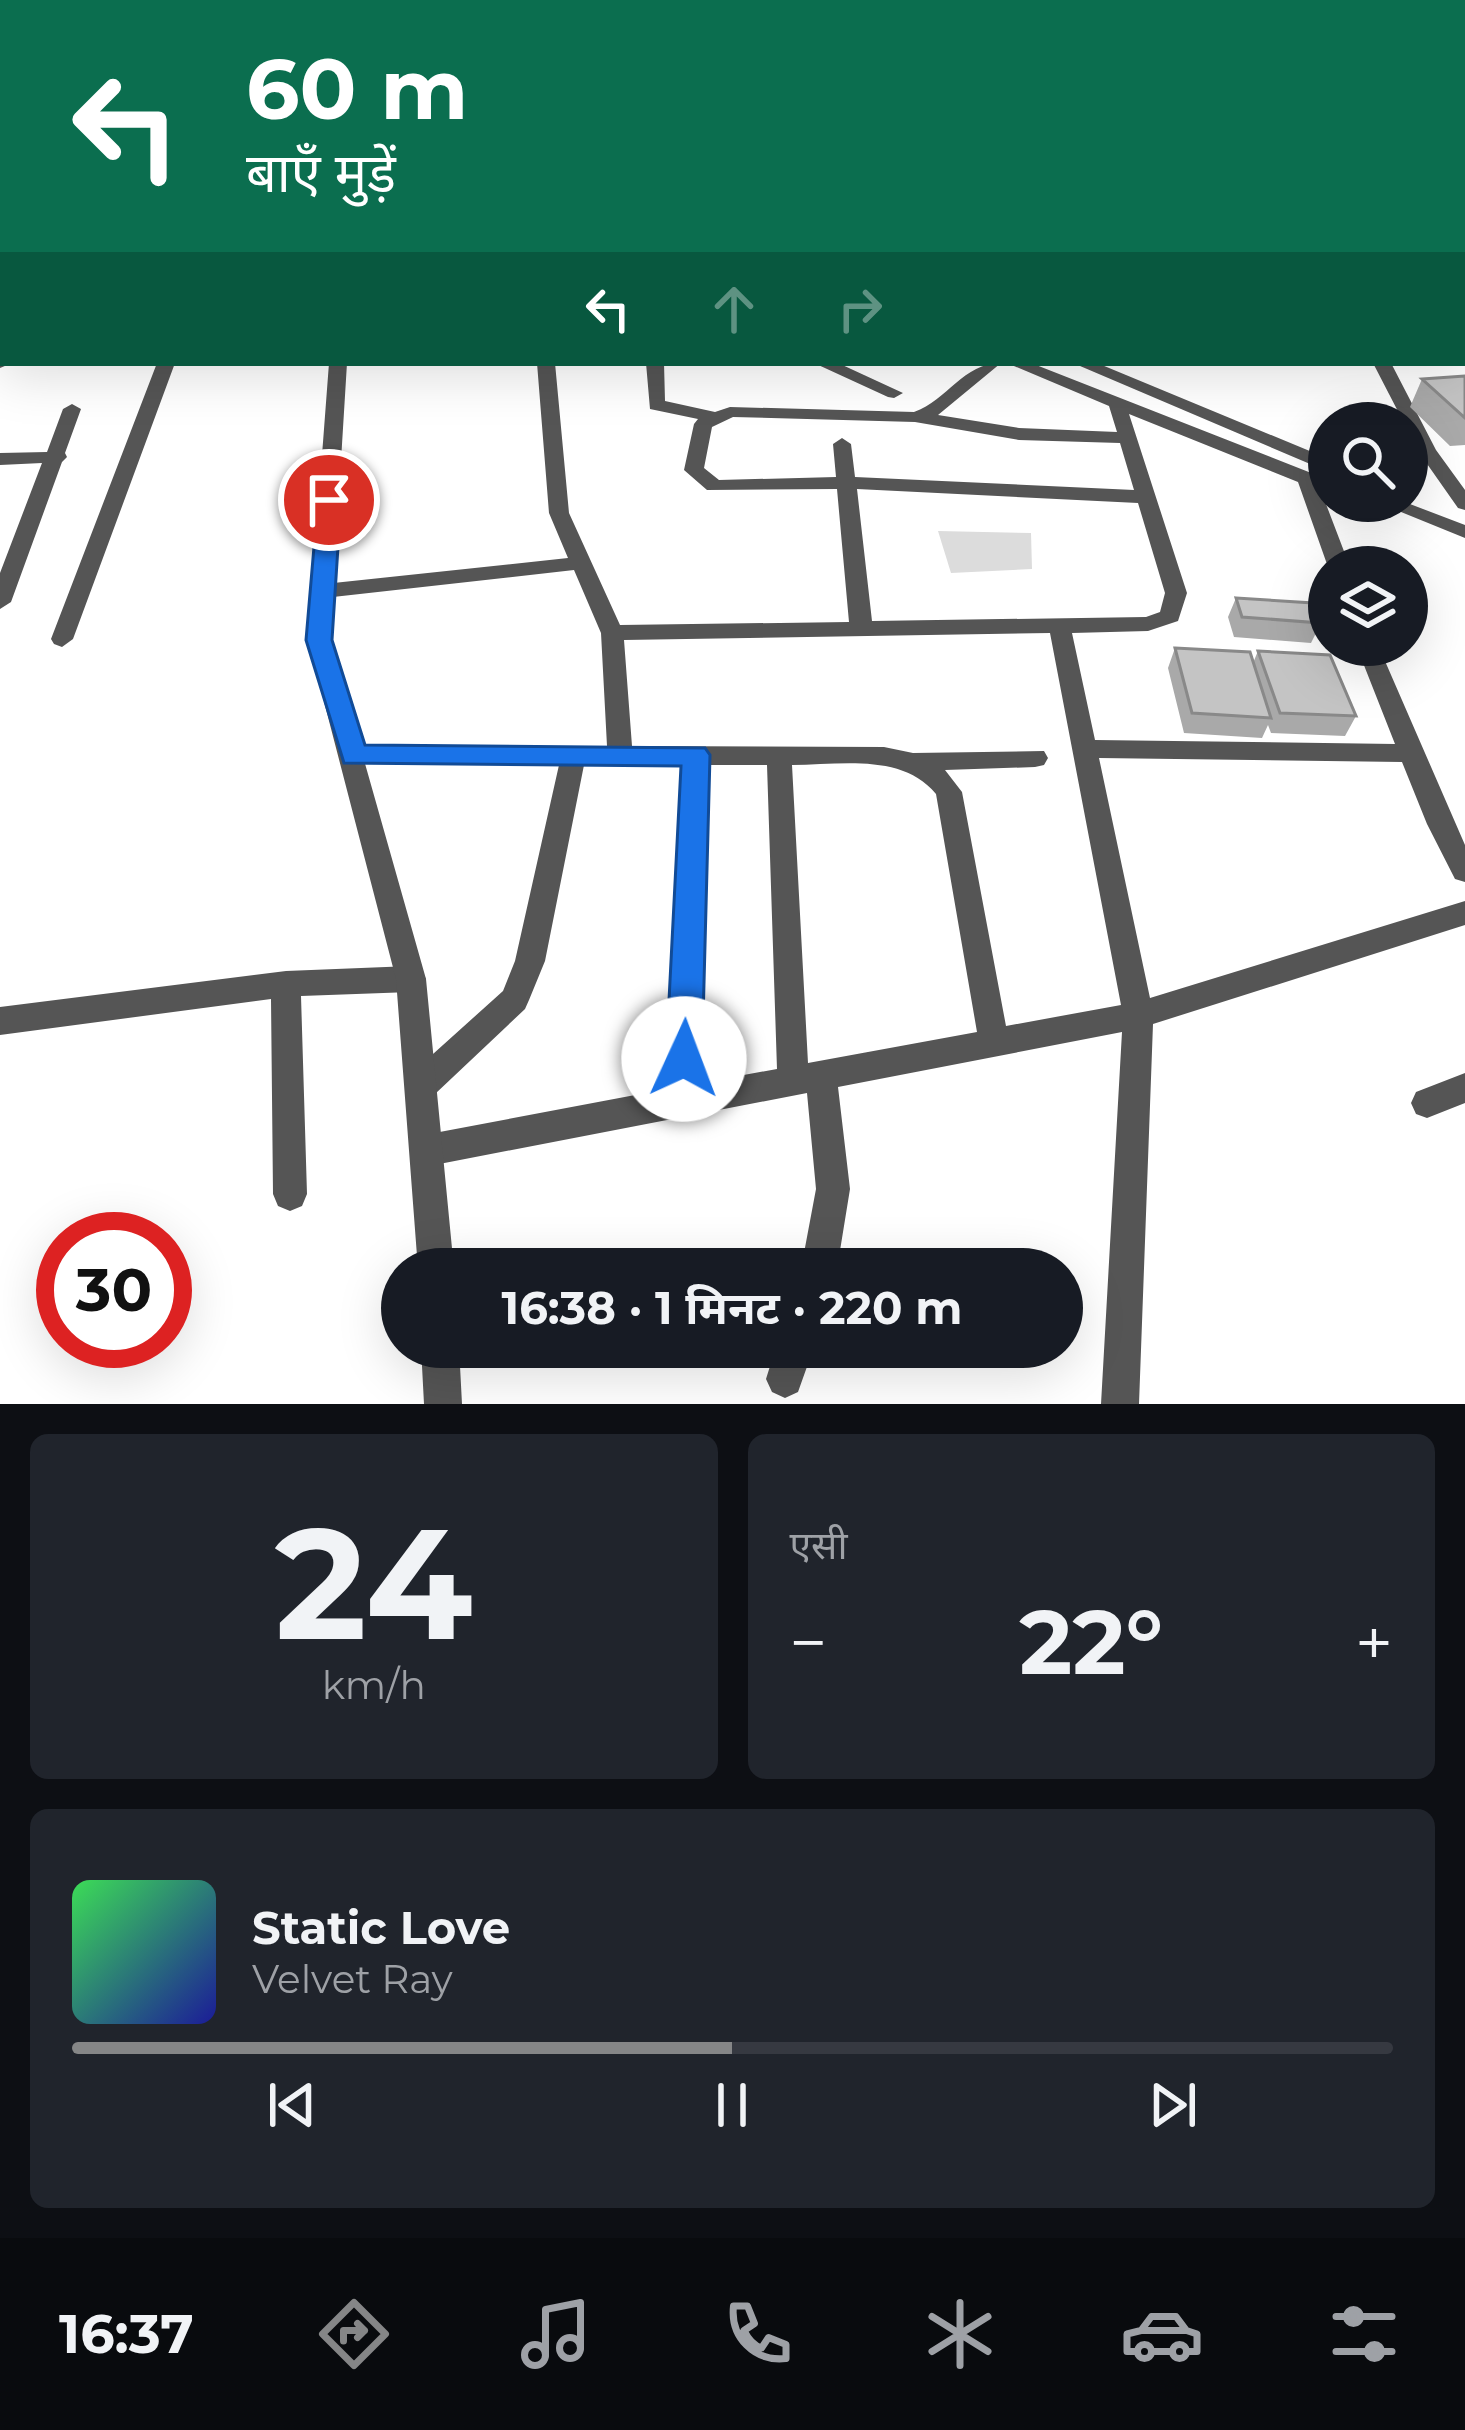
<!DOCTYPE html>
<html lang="hi">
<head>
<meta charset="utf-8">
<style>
	:root { --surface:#171b24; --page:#20242c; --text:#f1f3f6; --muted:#9ea1a6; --line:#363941; --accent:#858687 }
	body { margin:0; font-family:Montserrat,"Noto Sans Devanagari",sans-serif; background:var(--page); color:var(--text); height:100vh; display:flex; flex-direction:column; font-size:45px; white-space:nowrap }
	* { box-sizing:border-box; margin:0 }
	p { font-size:39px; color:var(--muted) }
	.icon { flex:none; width:66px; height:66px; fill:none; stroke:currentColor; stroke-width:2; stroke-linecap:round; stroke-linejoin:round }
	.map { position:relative; height:1404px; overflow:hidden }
	.panel { display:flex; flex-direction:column; gap:30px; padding:30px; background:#0d0f14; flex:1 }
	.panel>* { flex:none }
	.top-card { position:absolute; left:0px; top:0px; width:1467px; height:366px; box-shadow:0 12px 48px #0002; background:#0b6e4f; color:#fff; overflow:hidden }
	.fabs { position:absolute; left:1308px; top:402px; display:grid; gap:24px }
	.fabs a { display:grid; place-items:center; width:120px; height:120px; border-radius:50%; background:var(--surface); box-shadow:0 12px 48px #0002; font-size:60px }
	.speed { position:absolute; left:36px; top:1212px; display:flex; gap:24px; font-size:60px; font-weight:700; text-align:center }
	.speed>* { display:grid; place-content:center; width:156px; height:156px; border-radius:50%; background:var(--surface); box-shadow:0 12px 48px #0002; line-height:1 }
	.speed .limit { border:18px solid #d22; background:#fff; color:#111 }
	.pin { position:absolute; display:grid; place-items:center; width:102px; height:102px; color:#fff; margin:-51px; border:6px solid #fff; border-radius:50%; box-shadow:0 3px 12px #0007 }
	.me { position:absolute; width:132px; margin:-66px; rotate:2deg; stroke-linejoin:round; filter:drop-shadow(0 0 9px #0008) }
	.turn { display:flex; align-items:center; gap:42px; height:252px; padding:0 48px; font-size:54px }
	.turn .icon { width:156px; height:156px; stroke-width:2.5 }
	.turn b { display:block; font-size:84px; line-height:102px }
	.lanes { display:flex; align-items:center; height:114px; padding:0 48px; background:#0003; justify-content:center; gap:60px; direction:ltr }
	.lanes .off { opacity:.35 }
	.big { font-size:90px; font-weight:700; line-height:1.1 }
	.panel .card { flex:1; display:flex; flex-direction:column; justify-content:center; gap:18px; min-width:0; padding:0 42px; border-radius:18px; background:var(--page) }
	.panel .dial { align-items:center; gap:0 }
	.dial b { font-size:156px; line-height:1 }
	.song { display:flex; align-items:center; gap:36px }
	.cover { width:144px; height:144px; border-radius:18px; background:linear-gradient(135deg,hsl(130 70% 55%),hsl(240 70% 35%)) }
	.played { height:12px; border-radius:6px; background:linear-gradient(90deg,var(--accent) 50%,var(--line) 50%) }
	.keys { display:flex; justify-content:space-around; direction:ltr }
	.heat { display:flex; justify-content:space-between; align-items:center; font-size:66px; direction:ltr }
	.panel .tiles { flex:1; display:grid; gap:30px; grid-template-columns:1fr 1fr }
	.card:last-child { grid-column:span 2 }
	.trip { position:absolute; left:381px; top:1248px; width:702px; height:120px; border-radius:60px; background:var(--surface); box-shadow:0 12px 48px #0002; font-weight:700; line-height:120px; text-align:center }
	.menu { display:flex; height:192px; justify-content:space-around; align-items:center; background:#090b0e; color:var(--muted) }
	.menu .icon { width:84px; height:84px }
	.menu .current { color:var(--accent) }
	.menu b { font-size:54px; color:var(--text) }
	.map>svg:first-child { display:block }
	.green { fill:#dcdcdc }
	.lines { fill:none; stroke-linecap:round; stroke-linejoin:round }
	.minor { fill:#555; fill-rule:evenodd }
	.tertiary { fill:#555; fill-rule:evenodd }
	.wall { fill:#a9a9a9 }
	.building { fill:#c4c4c4; stroke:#898989; stroke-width:3 }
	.route { fill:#1a73e8; stroke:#114b97; stroke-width:3 }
</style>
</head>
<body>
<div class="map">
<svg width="1465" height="1404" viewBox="0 0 1465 1404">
	<rect width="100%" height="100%" fill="#fff"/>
	<path class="green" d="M938,531l93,2 1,36 -81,4z"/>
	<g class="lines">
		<path class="minor" d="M267,0h10l-12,3z
			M969,0h10l2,3h-10z
			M997,0h10v3h-10z
			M1306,0h52l7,3h-52z
			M1373,0h10l1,3h-10z
			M1442,0h12l3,3h-12z
			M1464,28h1v6h-1z
			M1464,47h1v7h-1z
			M0,67h3v6h-3z
			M3,106v8l-3,1v-8z
			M1464,127l1,1v8l-1,-1z
			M3,145v8l-3,1v-8z
			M1464,154h1v8h-1z
			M0,190h3v8h-3z
			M3,215v8l-3,1v-8z
			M1464,236h1v8h-1z
			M1464,294h1v10h-1z
			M1464,312h1v10h-1z
			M0,358l3,5h9l-12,5z
			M157,363h18l-102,276 -11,8 -8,-3 -3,-5z
			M537,363h18l14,150 51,112 229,-3 -12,-133 -130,1 -23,-20 10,-46 4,-5 -48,-10 -4,-46h18l1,38 50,11 15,-5 184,5c34,-12 49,-49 87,-49l-63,52 81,13 98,4 -8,-26 -102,-43h24l298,117v13l-8,-2 29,76h-22l-30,-85 -169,-68 58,179 -9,28 -30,10 -76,2 23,107 300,4 -39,-99h22l87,200v37l-10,-3 -28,-55 -25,-62 -303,-4 51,240 315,-97v24l-312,99 -14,380h-38l21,-372 -284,55 12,102 -13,80h-36l15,-80 -9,-96 -378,73 -12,-5 -5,-11 5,-11 12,-5 238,-45 15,-324h-98l-39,196 -16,39 -4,9 -90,85 -11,4 -11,-4 -5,-11 5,-11 90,-81 12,-30 44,-196 -205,-1 -9,-2 -4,-7 4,-7 9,-2h253l-6,-113 -27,-63 -250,28 -11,-7 11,-7 244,-26 -19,-45zM733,417l182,5 104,18 101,3 14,47 -279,-13 -4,-33 -9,-6 -9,6 3,33 -117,3 -15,-12 8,-41zM857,489l281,14 27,90 -5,19 -14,5 -274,4zM1050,633l71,372 -115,21 -44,-234 -17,-22 90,-3 9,-2 4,-7 -4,-7 -131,2 -29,-6 -252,-1 -8,-106zM707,765h60l10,304 -77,14zM792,765c49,0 110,-12 144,29l41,238 -169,31z
			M814,363h24l65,30 -9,5 -6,-1z
			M1073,363h24l232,96v13z
			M1373,363h18l45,87 29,40v20l-7,-2 -40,-57 -11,-28h-3z
			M72,404l9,5 -16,44 2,4 -5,5 -51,140 -11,7v-36l42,-110 -42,2v-12l47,-1 16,-43z
			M1374,501h28l63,24v13z
			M411,966l10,4 5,9 -5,9 -10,4 -110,4 6,198 -5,12 -12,5 -12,-5 -5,-12 -2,-195 -271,36v-28l286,-36z
			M1465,1073v30l-38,15 -11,-4 -5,-11 5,-11z
			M776,1347h38l-16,45 -13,6 -13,-6 -6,-13z"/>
		<path class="tertiary" d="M941,0h11l3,3h-11z
			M329,363h18l-17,277 96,339 28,290h-36l-22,-290 -88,-339z
			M421,1347h38l3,57h-38z"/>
	</g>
	<path class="wall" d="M99,0h95l10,3h-104z
		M1465,376v69l-15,1 -40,-39 12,-28z
		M1236,598l85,25 -10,20 -77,-6 -6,-20z
		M1175,648l78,15 5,-12 98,65 -11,20 -74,-3 -3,-8 -6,13 -78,-5 -16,-65z"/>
	<path class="building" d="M130,0h64l10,3h-64z
		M1465,376v42l-43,-39z
		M1236,598l77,5 8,20 -79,-6z
		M1175,648l75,4 21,66 -79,-5z
		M1258,651l72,4 26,61 -76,-3z"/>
	<path class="route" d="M329,493l12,7 -9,140 33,105 340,3 5,7 -8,304 -5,12 -13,4 -12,-4 -6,-12 15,-293 -337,-3 -38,-123 12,-140z"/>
</svg>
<div class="fabs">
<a><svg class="icon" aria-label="search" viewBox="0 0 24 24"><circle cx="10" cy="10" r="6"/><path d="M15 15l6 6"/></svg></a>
<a><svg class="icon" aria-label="layers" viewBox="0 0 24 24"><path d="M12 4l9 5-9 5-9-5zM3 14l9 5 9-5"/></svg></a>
</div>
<div class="speed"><div class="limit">30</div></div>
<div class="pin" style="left:329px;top:500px;background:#d93025"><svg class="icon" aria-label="arrive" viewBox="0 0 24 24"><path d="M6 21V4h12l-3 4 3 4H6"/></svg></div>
<svg class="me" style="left:684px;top:1059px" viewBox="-20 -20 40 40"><circle r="19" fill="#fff"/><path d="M0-13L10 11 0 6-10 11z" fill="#1a73e8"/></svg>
<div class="trip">16:38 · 1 मिनट · 220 m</div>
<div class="top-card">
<div class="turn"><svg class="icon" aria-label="left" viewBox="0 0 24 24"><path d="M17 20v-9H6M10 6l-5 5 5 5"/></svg><div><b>60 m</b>बाएँ मुड़ें</div></div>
<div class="lanes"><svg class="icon" aria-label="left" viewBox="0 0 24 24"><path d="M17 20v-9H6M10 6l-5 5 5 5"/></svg><svg class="icon off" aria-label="ahead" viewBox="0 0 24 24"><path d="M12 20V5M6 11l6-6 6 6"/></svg><svg class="icon off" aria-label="right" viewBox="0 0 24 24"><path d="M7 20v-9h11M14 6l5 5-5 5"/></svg></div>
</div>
</div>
<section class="panel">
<div class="tiles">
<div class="card dial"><b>24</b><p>km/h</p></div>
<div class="card"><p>एसी</p>
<div class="heat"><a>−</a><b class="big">22°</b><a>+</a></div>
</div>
<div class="card">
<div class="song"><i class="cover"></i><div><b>Static Love</b><p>Velvet Ray</p></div></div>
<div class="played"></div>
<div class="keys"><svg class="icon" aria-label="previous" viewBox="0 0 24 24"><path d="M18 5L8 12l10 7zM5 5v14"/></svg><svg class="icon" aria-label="pause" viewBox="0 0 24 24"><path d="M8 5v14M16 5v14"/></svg><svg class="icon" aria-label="next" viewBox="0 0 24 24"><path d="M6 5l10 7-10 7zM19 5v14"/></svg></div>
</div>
</div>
</section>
<nav class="menu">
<b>16:37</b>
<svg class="icon current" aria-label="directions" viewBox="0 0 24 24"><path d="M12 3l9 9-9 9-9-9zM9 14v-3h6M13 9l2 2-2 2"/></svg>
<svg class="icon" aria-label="music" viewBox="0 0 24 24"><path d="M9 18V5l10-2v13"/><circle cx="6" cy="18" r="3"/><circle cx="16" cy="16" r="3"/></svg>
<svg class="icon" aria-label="phone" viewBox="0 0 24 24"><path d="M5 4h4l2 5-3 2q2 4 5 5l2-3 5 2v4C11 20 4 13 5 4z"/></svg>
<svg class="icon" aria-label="climate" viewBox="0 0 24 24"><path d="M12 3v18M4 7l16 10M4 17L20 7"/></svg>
<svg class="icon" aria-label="car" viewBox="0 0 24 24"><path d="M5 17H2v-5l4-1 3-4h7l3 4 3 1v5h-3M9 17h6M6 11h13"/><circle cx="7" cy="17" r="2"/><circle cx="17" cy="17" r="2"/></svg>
<svg class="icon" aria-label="filters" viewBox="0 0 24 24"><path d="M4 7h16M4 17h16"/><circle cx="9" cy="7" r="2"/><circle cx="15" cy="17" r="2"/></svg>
</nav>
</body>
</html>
